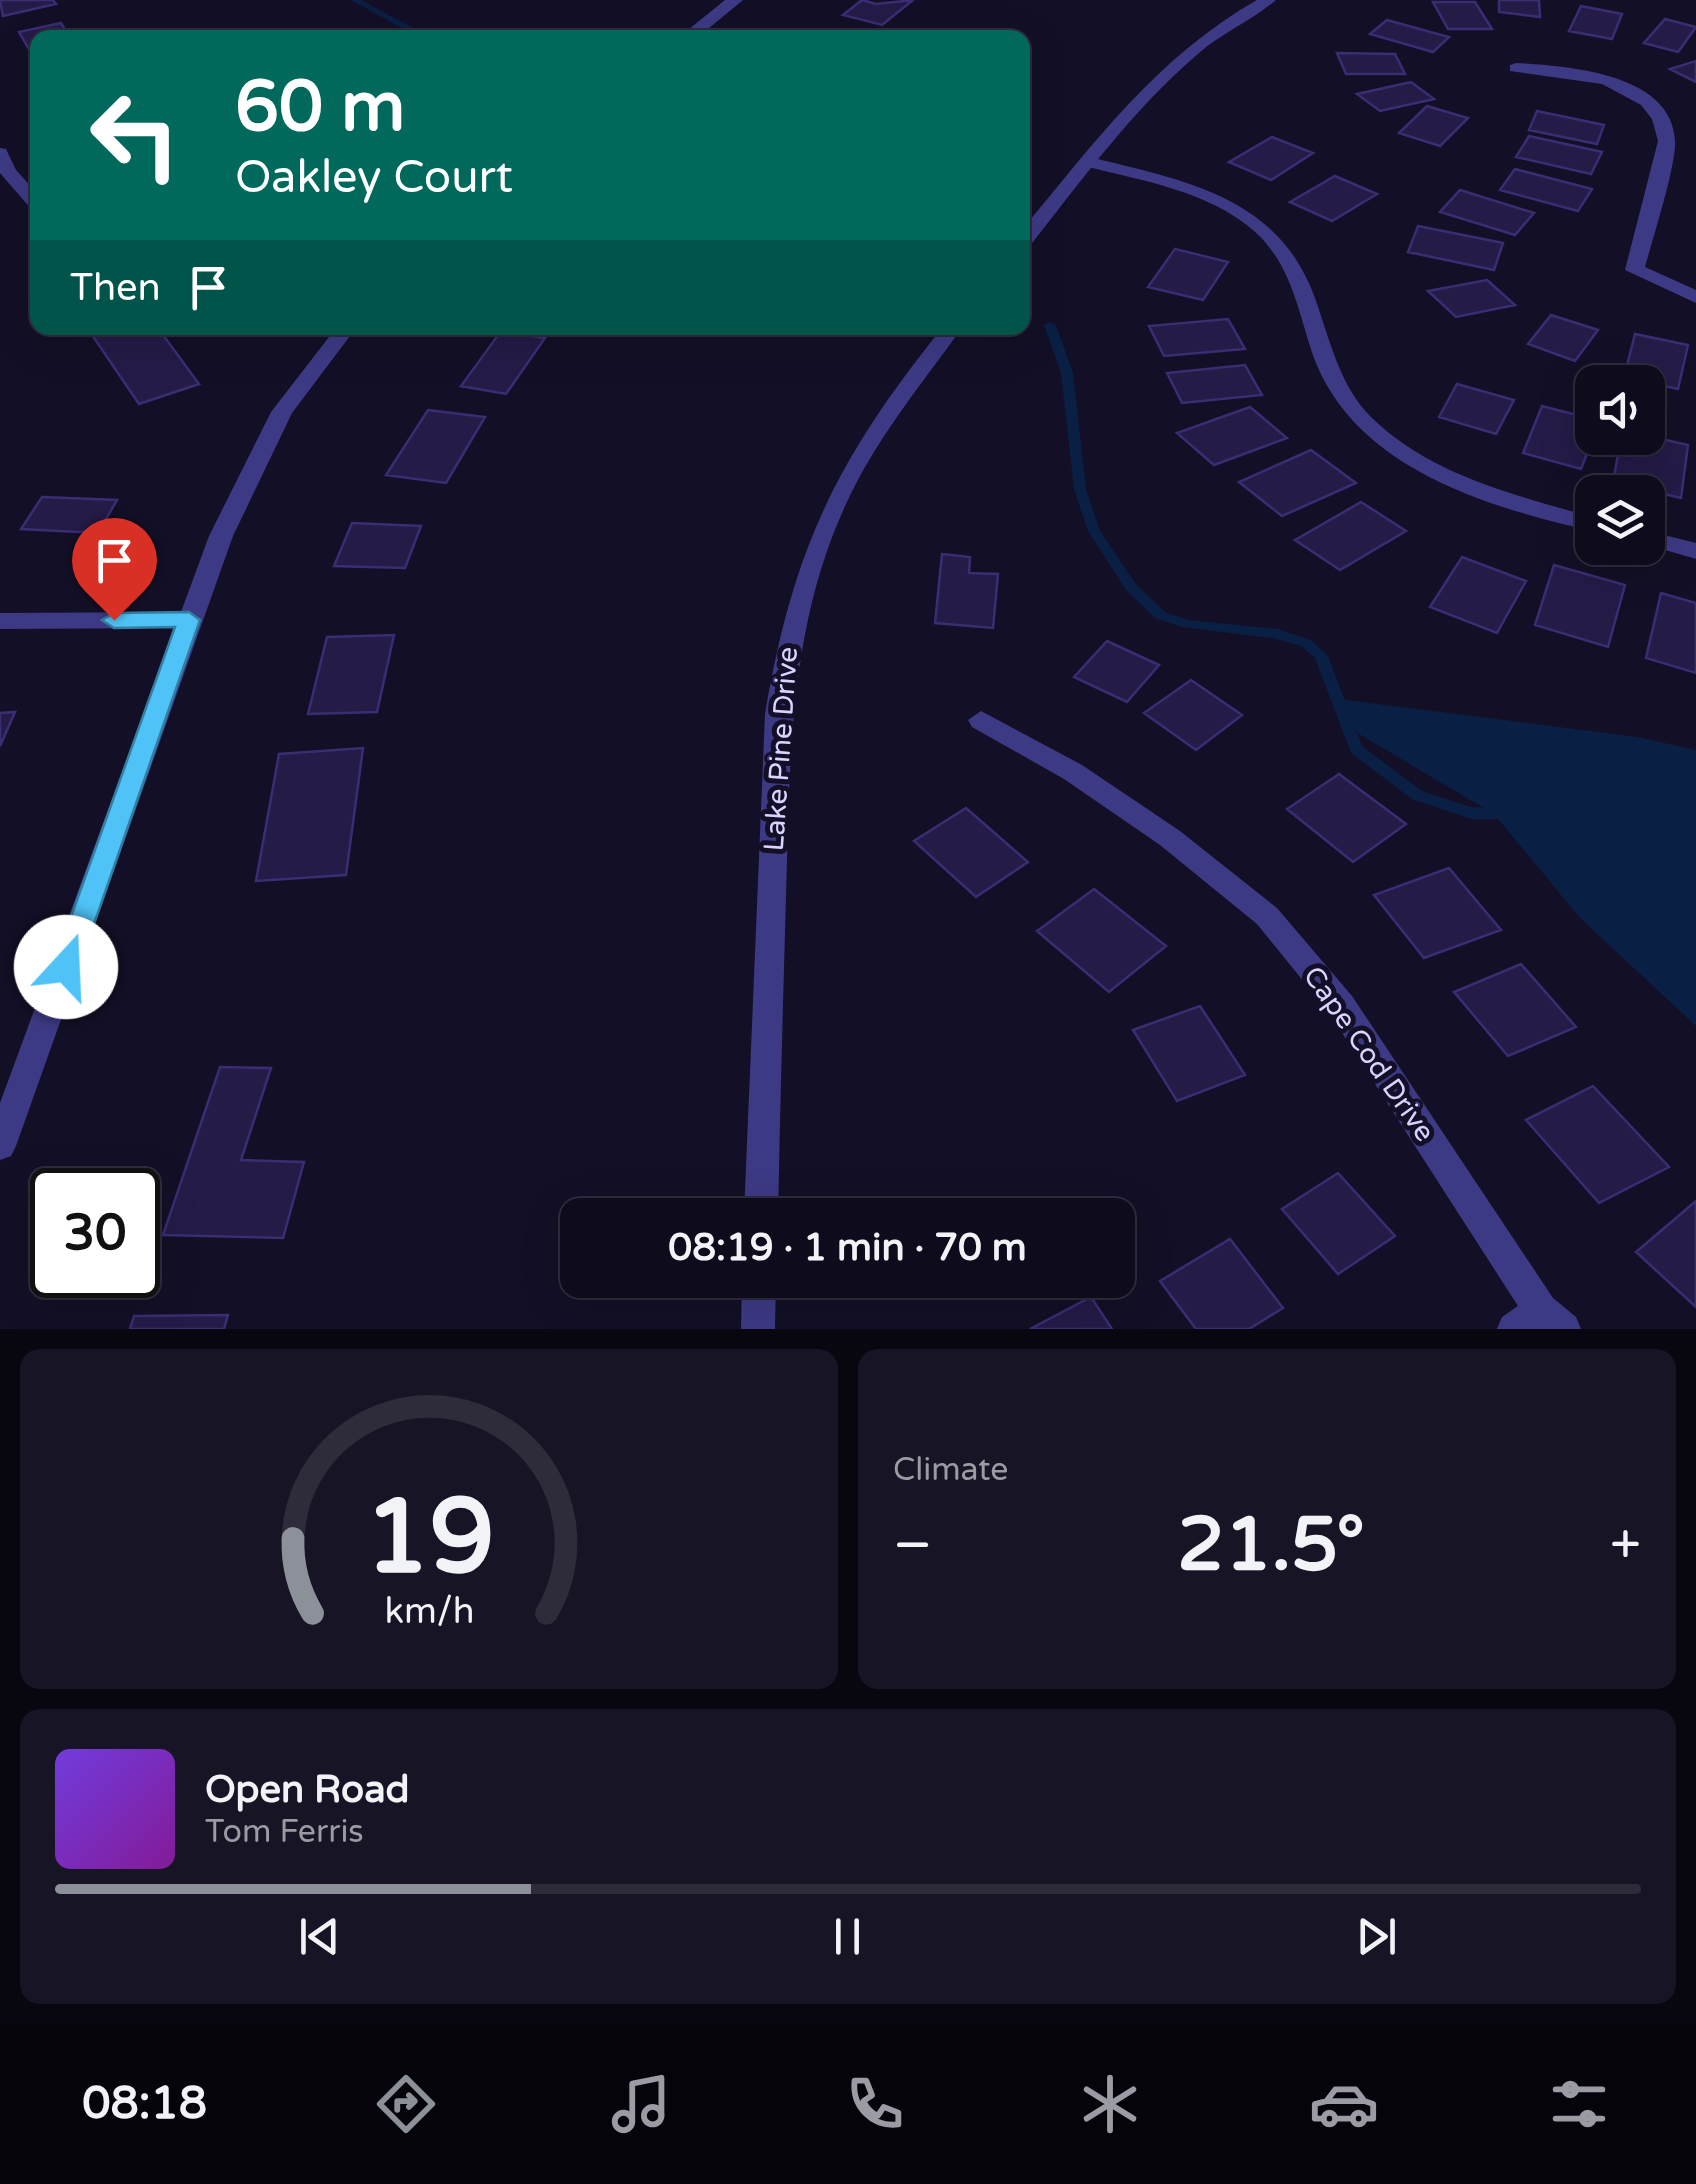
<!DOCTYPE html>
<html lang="en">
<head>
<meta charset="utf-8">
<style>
	:root { --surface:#0e0b1c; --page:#171425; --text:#f1f3f6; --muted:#9b9ba3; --line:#2e2b3b; --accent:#8c9099 }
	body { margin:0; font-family:"Varela Round",sans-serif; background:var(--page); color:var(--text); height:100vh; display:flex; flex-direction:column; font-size:38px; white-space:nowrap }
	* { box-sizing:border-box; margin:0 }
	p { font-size:32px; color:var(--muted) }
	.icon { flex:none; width:55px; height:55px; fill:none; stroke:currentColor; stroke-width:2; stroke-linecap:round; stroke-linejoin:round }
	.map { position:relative; height:1329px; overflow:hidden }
	.details { display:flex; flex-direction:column; gap:20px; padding:20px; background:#08060f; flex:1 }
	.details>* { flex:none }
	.top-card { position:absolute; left:30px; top:30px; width:1000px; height:305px; border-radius:20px; box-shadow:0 10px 40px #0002,0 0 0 2px var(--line); background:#00695c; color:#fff; overflow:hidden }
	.tools { position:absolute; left:1575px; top:365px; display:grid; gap:20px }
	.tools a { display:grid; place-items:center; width:90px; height:90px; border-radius:20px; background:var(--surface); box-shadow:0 10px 40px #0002,0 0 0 2px var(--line); font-size:50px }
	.speed { position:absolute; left:30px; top:1168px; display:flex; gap:20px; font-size:50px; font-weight:700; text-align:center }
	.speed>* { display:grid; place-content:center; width:130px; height:130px; border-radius:50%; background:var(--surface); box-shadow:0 10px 40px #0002,0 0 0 2px var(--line); line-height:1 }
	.speed .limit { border:5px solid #111; border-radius:15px; background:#fff; color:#111 }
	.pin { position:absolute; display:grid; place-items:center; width:85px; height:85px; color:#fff; margin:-102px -42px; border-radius:50% 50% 50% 0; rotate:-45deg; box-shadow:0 0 10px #0007 }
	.pin .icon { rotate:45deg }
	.me { position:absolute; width:110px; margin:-55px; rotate:20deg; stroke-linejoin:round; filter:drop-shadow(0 0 8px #0008) }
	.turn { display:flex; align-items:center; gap:35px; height:210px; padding:0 40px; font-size:45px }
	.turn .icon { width:130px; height:130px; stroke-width:2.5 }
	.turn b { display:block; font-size:70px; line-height:85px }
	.then { display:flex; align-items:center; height:95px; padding:0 40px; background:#0003; gap:20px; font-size:38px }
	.big { font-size:75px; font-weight:700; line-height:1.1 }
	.details .card { flex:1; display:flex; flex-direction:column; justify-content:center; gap:15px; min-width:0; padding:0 35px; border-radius:20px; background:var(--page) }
	.details .dial { align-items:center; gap:0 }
	.dial svg { height:260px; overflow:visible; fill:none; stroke:var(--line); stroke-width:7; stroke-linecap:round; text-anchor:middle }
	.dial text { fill:var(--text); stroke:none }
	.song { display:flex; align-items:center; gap:30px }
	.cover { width:120px; height:120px; border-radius:15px; background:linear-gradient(135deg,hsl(260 70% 55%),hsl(290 70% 35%)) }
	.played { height:10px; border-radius:5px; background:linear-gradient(90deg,var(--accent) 30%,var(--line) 30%) }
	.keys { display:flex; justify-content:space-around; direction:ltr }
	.heat { display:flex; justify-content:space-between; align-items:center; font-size:55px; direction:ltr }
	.details .tiles { flex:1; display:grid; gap:20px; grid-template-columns:1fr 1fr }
	.card:last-child { grid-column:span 2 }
	.trip { position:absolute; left:560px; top:1198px; width:575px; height:100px; border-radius:20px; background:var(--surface); box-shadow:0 10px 40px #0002,0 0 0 2px var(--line); font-weight:700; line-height:100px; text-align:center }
	.tab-bar { display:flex; height:160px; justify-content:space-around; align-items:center; background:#06040b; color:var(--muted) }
	.tab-bar .icon { width:70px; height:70px }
	.tab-bar .active { color:var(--accent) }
	.tab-bar b { font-size:45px; color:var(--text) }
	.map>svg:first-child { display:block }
	.water { fill:#0a1f44 }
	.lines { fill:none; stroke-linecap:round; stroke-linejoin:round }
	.stream { fill:#0a1f44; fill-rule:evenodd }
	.building { fill:#241b47; stroke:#3b2d73; stroke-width:2.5 }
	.minor { fill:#3d3a85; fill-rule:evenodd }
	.tertiary { fill:#3d3a85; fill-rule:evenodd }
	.route { fill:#4fc3f7; stroke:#337fa1; stroke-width:2.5 }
	.labels { text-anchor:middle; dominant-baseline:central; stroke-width:10; stroke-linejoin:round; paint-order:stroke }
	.street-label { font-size:28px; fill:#d9d4ff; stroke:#130f26 }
</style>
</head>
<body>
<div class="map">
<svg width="1696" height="1329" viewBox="0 0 1696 1329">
	<rect width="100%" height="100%" fill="#130f26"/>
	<path class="water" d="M1330,698l308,39 58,13v276l-116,-108 -86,-104 -135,-80z"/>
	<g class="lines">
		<path class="stream" d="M351,0h10l71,38h-12z
			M1050,322l6,3 17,48 13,116 14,42 36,53 29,28 23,8 90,9 33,11 17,16 34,90 60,45 49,16 38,2 5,2 2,4 -2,4h-43l-59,-20 -61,-46 -36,-95 -14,-12 -24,-7 -95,-12 -27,-9 -29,-28 -38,-59 -14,-42 -13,-116 -17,-48z"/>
	</g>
	<path class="building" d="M0,0h53l3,4 -53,12z
		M862,0l14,4 37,-4 -31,25 -39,-10z
		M1499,0h40l1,17 -41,-5z
		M1433,2h42l17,27h-44z
		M1581,6l41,8 -10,25 -43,-8z
		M1665,19l31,8 -18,25 -34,-9z
		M1387,20l62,17 -16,15 -63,-18z
		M61,23l9,15h-32v19l-4,1 -15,-26z
		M1337,53l58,1 10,20h-59z
		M1696,61v21l-26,-13z
		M1411,82l23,17 -54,12 -23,-17z
		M1427,106l41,12 -28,28 -41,-13z
		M1537,111l67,14 -7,19 -68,-14z
		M1529,136l73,16 -11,22 -75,-17z
		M1272,137l41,16 -42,27 -42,-18z
		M1515,169l77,20 -14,22 -78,-21z
		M1335,176l42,18 -45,27 -42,-19z
		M1460,190l74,23 -19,22 -75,-23z
		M1418,226l85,17 -9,27 -86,-18z
		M1175,249l53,13 -25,38 -55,-13z
		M1487,280l28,25 -59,12 -28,-26z
		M1551,315l47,15 -23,31 -47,-17z
		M1228,319l17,30 -81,7 -15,-30z
		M105,328h53l41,56 -60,20 -49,-72z
		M501,331l44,7 -39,56 -45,-8z
		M1635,334l53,11 -10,44 -54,-12z
		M1245,365l17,30 -80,8 -15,-30z
		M1457,384l57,16 -18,34 -57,-17z
		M1542,406l50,13 1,19 -12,31 -58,-16z
		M1250,407l37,31 -73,27 -37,-32z
		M428,410l57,7 -39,66 -60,-8z
		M1648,436l40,9 -7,53 -68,-16 8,-44z
		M1311,450l45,33 -74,33 -43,-34z
		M42,497l75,3 -19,33 -77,-4z
		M1361,502l45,29 -66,39 -45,-30z
		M352,523l69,3 -16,42 -71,-2z
		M942,554l28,3 -1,16 29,1 -5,54 -58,-5z
		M1462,557l64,24 -29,52 -67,-26z
		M1554,565l71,20 -17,62 -73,-22z
		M1661,593l35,10v70l-50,-15z
		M394,635l-17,77 -69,2 19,-77z
		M1107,641l52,24 -32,37 -53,-25z
		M1191,680l51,35 -46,35 -52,-37z
		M15,712l-15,34v-33z
		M363,748l-17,127 -90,6 23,-127z
		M1339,774l67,50 -53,38 -66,-53z
		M966,808l62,54 -52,35 -62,-56z
		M1449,868l52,62 -77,28 -50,-63z
		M1094,889l72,57 -57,46 -72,-61z
		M1521,964l55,63 -68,29 -54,-64z
		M1200,1006l45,69 -68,26 -44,-71z
		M220,1067l51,1 -30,92 63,2 -21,76 -120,-3z
		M1593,1086l76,81 -70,36 -73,-83z
		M1338,1173l57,63 -57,38 -56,-65z
		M1696,1201v106l-60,-55z
		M1230,1239l53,69 -34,21h-53l-36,-48z
		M1091,1297l21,32h-82z
		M228,1315l-4,14h-94l4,-13z"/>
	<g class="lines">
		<path class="minor" d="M725,0h18l-46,38h-19z
			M1516,63c49,3 155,9 159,77 2,23 -23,101 -30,127l51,23v13l-71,-33 33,-129 -6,-22 -11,-14 -39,-21 -92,-13v-6z
			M0,148l6,1 10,21 22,24v17l-6,-1 -32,-37z
			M1090,157c95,24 190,39 226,144 14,40 24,85 55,116 59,58 144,78 221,100v14c-104,-24 -236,-62 -278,-173 -16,-46 -22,-94 -61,-128 -45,-39 -113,-50 -169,-64v-8z
			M336,328h20l-64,85 -59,123 -217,610 -5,10 -11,4v-57l175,-475 -175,1v-16l181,-1 28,-76 62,-124z
			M1648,531l48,12v16l-48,-14z
			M981,711l101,54 98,66 97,77 75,88 201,302 23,19 5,12h-84l5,-12 16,-11 -188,-292 -73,-90 -97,-79 -96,-66 -92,-52 -4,-7z"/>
		<path class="tertiary" d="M1257,0h19c-23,20 -54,33 -77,53 -66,56 -117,127 -170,194l-7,2v-19c71,-86 136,-174 235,-230z
			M942,328h20c-42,58 -86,111 -116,176 -58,125 -56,259 -60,393 -3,106 -6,212 -8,318h-34l21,-501c28,-166 72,-255 177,-386z
			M742,1280h34l-1,49h-34z"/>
	</g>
	<path class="route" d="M189,612l11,8 -121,347 -4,8h-18l-4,-8 122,-340 -61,1 -12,-8 12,-7z"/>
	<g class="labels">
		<g class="street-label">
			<text transform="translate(781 749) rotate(-86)">Lake Pine Drive</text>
			<text transform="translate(1369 1054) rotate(55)">Cape Cod Drive</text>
		</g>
	</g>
</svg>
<div class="tools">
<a><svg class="icon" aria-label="sound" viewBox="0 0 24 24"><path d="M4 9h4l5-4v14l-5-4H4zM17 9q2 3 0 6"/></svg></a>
<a><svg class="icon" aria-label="layers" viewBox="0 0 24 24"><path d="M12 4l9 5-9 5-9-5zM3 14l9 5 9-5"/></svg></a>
</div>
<div class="speed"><div class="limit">30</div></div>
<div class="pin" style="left:114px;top:620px;background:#d93025"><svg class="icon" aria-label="arrive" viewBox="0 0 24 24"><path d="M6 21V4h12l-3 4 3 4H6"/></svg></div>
<svg class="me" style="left:66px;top:967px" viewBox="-20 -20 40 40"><circle r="19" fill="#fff"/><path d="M0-13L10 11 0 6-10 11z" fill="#4fc3f7"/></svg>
<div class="trip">08:19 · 1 min · 70 m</div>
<div class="top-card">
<div class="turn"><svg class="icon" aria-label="left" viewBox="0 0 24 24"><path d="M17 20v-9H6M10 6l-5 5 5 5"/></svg><div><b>60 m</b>Oakley Court</div></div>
<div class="then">Then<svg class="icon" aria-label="arrive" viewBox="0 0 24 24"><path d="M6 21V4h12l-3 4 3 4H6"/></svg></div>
</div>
</div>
<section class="details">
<div class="tiles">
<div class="card dial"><svg viewBox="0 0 100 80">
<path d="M14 69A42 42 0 1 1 86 69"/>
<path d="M14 69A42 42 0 0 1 8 46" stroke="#8c9099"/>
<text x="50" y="56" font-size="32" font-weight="700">19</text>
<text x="50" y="72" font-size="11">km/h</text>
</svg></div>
<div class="card"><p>Climate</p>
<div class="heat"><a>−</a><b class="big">21.5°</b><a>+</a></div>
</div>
<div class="card">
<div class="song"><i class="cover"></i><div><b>Open Road</b><p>Tom Ferris</p></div></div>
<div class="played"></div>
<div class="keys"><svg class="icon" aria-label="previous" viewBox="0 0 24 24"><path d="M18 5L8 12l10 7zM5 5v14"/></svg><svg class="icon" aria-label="pause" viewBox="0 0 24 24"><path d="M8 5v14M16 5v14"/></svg><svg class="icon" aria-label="next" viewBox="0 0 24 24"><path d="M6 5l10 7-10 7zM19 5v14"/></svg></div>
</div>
</div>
</section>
<nav class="tab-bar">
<b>08:18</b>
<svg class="icon active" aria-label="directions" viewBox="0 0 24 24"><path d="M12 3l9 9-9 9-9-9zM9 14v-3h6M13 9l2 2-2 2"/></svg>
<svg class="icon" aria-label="music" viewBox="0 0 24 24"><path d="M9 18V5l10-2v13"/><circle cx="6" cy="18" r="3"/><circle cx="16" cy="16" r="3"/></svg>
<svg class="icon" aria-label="phone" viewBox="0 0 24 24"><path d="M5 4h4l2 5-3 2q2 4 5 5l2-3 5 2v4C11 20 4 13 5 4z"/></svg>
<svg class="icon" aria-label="climate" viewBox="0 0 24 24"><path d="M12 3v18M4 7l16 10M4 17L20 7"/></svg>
<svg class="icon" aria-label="car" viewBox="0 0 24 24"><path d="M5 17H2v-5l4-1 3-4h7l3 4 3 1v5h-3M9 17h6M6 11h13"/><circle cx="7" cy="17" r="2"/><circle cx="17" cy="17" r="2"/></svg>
<svg class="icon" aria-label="filters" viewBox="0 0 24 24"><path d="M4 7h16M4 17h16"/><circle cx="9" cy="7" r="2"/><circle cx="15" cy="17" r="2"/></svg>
</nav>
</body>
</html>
